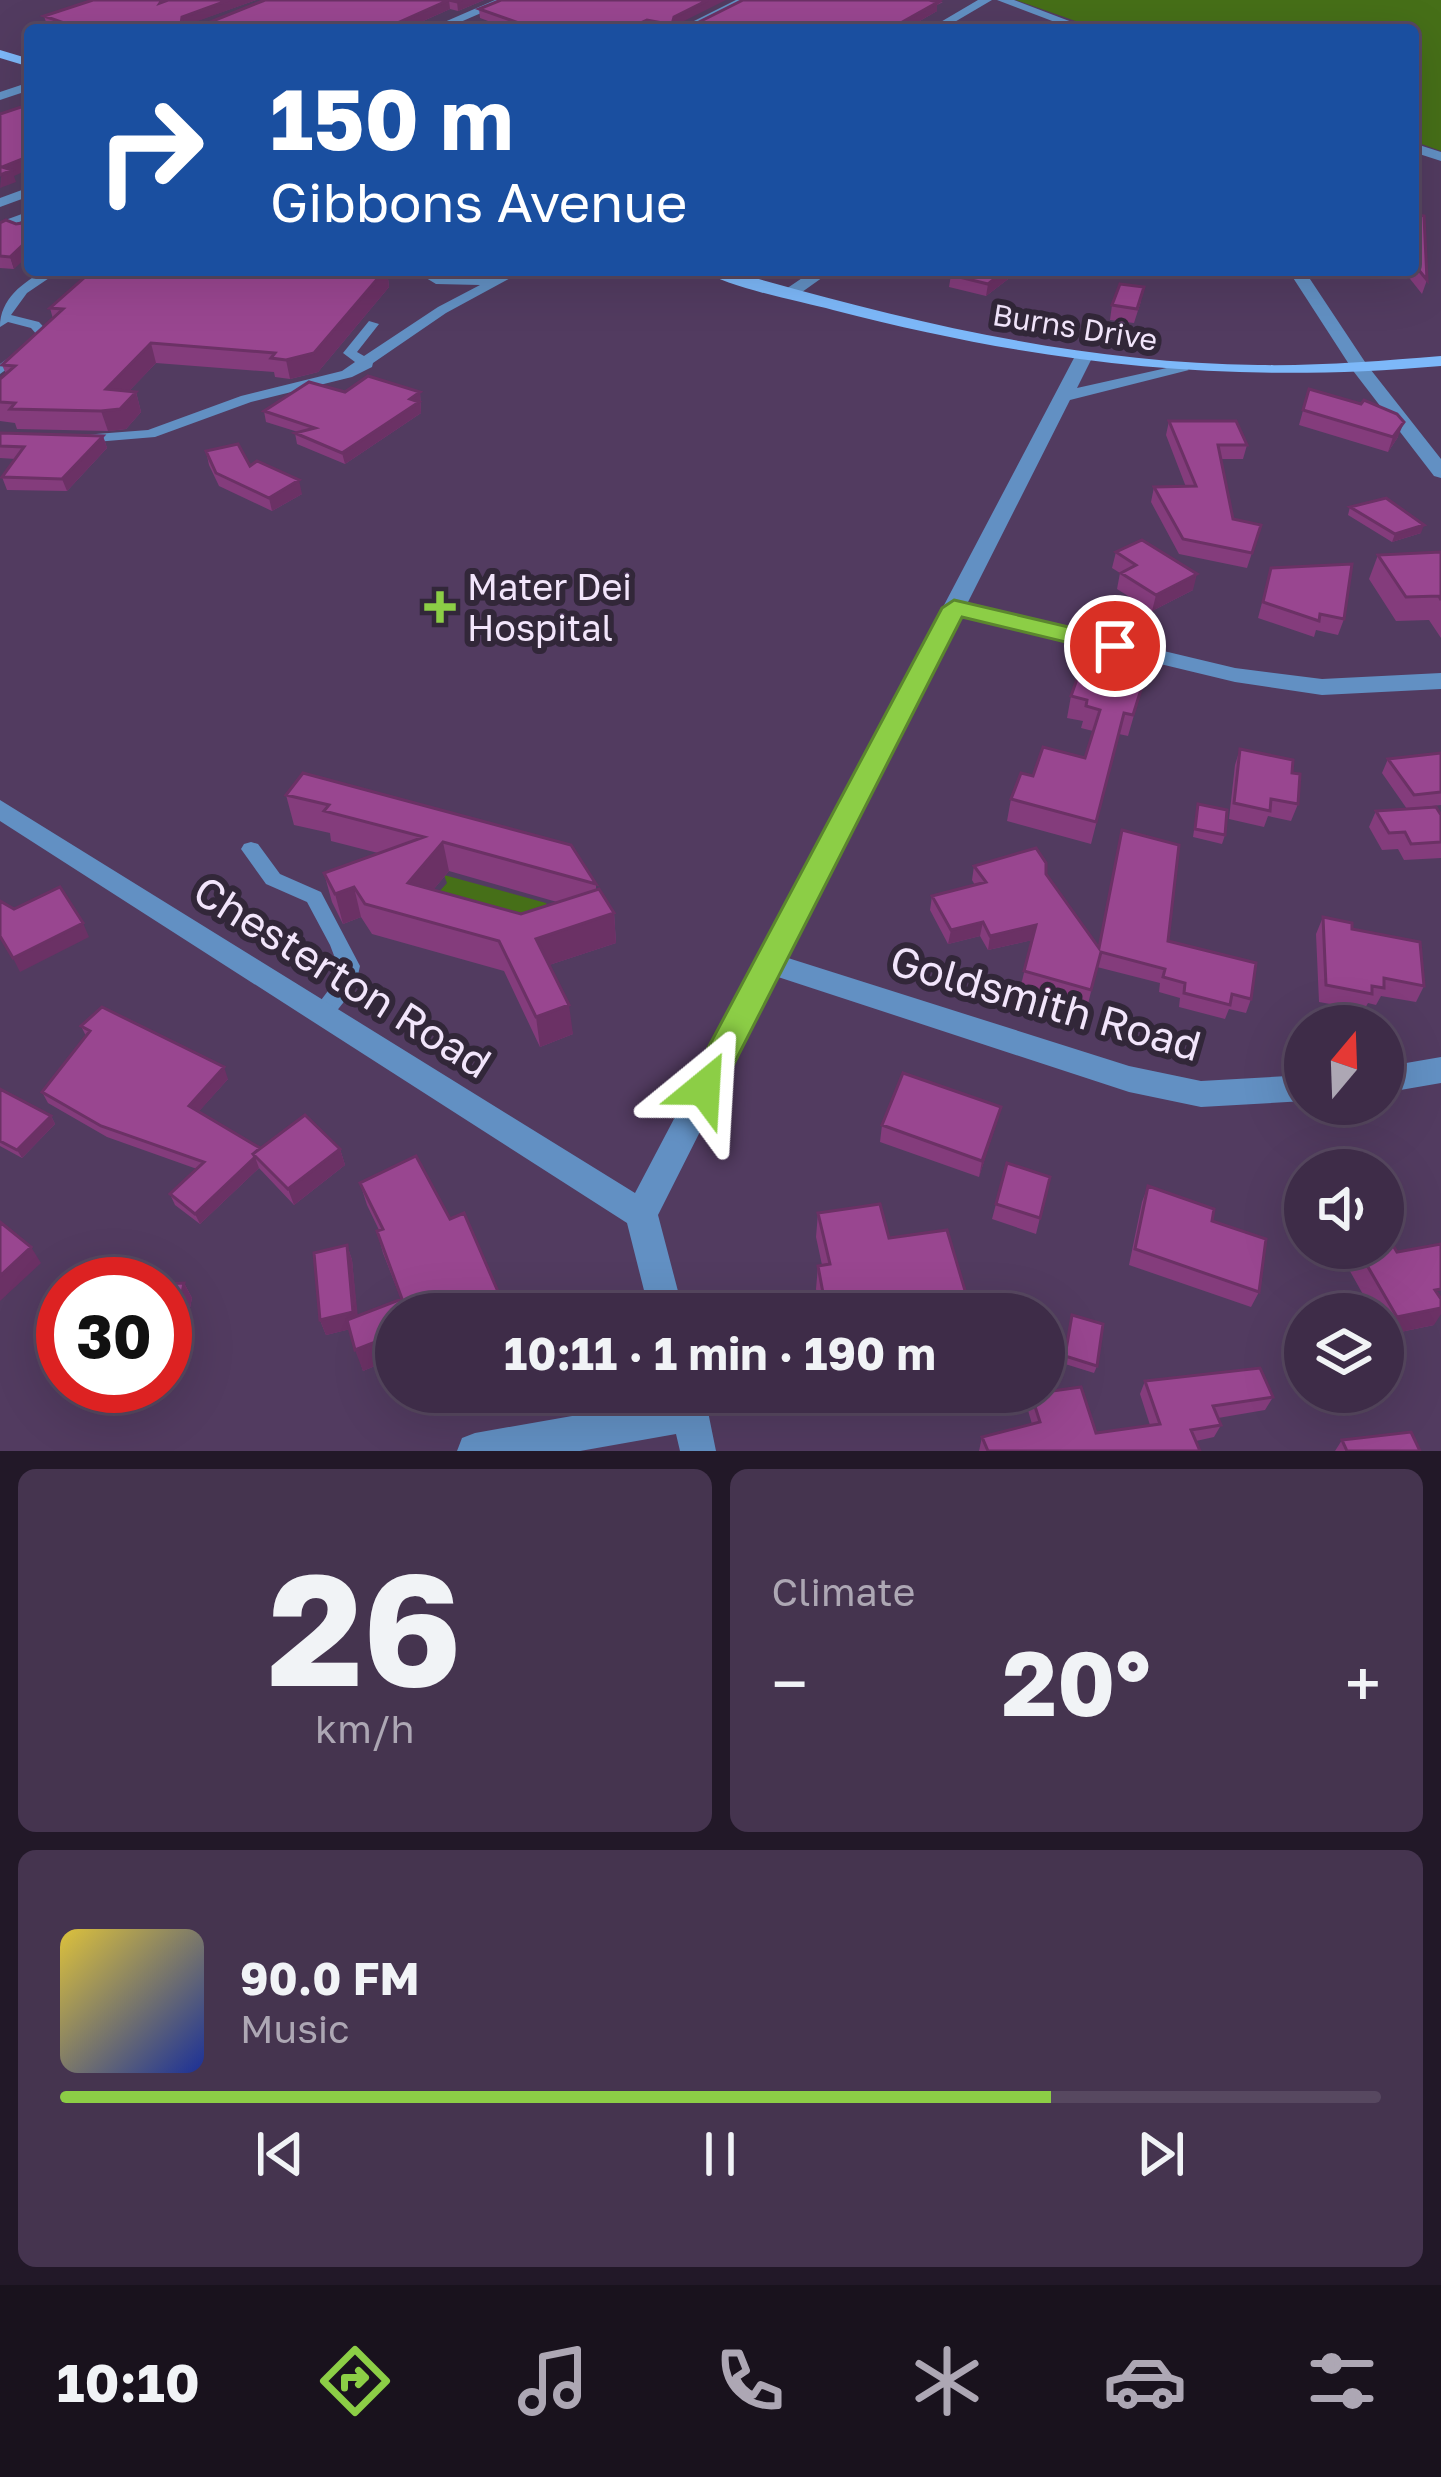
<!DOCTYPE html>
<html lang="en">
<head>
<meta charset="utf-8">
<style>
	:root { --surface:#3e2c48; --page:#45344f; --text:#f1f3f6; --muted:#ada7b4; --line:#574860; --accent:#8cce46 }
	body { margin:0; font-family:"Golos Text",sans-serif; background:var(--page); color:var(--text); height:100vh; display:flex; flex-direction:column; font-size:45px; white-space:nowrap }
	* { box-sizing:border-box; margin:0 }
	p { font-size:39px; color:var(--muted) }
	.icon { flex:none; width:66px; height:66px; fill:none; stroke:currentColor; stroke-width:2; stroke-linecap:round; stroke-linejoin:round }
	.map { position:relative; height:1451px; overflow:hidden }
	.sheet { display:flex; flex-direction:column; gap:18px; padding:18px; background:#221828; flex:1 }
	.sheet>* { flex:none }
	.guide { position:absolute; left:24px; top:24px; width:1395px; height:252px; border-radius:12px; box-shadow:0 12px 48px #0002,0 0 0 3px var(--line); background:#1a4fa0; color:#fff; overflow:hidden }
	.needle { width:78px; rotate:19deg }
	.fabs { position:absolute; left:1284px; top:1005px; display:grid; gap:24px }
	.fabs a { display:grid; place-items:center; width:120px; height:120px; border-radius:50%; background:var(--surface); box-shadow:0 12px 48px #0002,0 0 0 3px var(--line); font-size:60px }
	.speed { position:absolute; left:36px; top:1257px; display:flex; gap:24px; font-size:60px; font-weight:700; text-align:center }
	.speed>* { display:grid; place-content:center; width:156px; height:156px; border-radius:50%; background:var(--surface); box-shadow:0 12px 48px #0002,0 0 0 3px var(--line); line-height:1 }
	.speed .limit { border:18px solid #d22; background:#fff; color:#111 }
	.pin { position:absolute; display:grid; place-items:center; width:102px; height:102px; color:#fff; margin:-51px; border:6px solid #fff; border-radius:50%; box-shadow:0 3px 12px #0007 }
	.me { position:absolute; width:132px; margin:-66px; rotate:27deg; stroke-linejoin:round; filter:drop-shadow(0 0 9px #0008) }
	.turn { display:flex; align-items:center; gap:42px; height:252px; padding:0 48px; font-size:54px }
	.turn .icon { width:156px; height:156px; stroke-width:2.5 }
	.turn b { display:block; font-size:84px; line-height:102px }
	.big { font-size:90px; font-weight:700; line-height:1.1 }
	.sheet .card { flex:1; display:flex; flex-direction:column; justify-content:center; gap:18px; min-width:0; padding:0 42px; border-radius:18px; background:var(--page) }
	.sheet .dial { align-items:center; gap:0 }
	.dial b { font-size:156px; line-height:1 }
	.song { display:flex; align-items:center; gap:36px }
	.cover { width:144px; height:144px; border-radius:18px; background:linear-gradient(135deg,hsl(50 70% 55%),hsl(230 70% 35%)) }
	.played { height:12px; border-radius:6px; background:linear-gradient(90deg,var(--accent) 75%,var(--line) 75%) }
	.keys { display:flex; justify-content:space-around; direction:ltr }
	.heat { display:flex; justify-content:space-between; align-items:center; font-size:66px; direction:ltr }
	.sheet .tiles { flex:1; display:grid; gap:18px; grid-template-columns:1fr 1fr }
	.card:last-child { grid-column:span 2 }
	.trip { position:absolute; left:375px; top:1293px; width:690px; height:120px; border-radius:60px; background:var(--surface); box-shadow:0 12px 48px #0002,0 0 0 3px var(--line); font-weight:700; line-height:120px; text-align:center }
	.tab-bar { display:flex; height:192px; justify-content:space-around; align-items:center; background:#19121d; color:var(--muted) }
	.tab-bar .icon { width:84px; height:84px }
	.tab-bar .selected { color:var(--accent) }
	.tab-bar b { font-size:54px; color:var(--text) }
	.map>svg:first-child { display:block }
	.green { fill:#466f18 }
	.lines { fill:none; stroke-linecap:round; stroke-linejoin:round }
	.service { fill:#6290c3; fill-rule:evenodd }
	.minor { fill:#6290c3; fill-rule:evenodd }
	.secondary { fill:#7db8f9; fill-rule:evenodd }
	.wall { fill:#843c7c; fill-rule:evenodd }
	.shaded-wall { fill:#6b3165 }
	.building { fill:#994690; stroke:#6b3165; stroke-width:3 }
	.route { fill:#8cce46; stroke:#5b862e; stroke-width:3 }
	.poi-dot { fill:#8cce46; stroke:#322739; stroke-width:4.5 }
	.labels { text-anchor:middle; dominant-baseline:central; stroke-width:12; stroke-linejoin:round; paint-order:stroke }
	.far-street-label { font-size:30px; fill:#f2e5fb; stroke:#322739 }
	.poi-label { font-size:36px; fill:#f2e5fb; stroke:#322739; text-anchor:start }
	.near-street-label { font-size:42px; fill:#f2e5fb; stroke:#322739 }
</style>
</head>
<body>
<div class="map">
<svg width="1441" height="1451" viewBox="0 0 1441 1451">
	<rect width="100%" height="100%" fill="#523b60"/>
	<path class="green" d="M1016,0h425v151l-28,-10v-111h-312z
		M444,875l102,28 10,25 -118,-35 9,-10z"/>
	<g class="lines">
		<path class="service" d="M30,211v7l-30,11v-7z
			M46,270h15l-34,23 -16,22 28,7 13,14 -52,38v-10l38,-28 -7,-8 -23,-6 -8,5c0,-28 23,-45 46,-57z
			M413,270h15l11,6 53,3 18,-9h15l-79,43 -73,50 -1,4 -20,10 -101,25 -96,35 -72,6 -7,-4 7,-4 65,-5 93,-34 101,-25 13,-9 -12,-9 26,-32 10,3 -22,28 7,4 74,-49 42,-22 -44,-1z
			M251,842l7,2 22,30 41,18 39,74 -5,22 -24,30 -8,3 -8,-3 -3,-6 25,-33 1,-13 -8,-21 -23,-43 -41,-18 -25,-35 3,-5z"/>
		<path class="minor" d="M495,0h16l-69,30h-16z
			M736,0h15l-60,30h-15z
			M978,0h14l-51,30h-14z
			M997,0h17l79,30h-17z
			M30,82v8l-30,10v-8z
			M1413,143l28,9v9l-28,-9z
			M30,187v9l-30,11v-9z
			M814,270h19l-38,27h-12v-6z
			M1288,270h16l63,95 74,94v19l-7,-2 -80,-104z
			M1083,353l9,5 -15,30 103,-23 9,5 -119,30 -103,204 268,64 87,11 119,-6v16l-119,6 -87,-13 -274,-66 -173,342 341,108 72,15 104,-6v26l-104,6 -72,-15 -351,-115 -120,238 26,99h-34l-23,-91 -627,-402v-21l635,393 120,-228 -2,-3 8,-9 313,-595z
			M1441,1057v26l-58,10v-26z
			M668,1392h36l12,59h-36l-4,-17 -96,17h-123l5,-13 13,-5 194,-34z"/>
		<path class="secondary" d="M0,50l30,9v8l-30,-9z
			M702,270h25c173,50 350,93 531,95 61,1 122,-4 183,-9v10c-217,19 -398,-2 -608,-56 -34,-9 -104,-22 -131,-40z"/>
	</g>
	<path class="wall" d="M93,0h163l-68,24 15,1 62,-25h219l-26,11 -8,-2 -47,21h-343l-13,-5 -3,-9z
		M501,0l192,25 250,-23 -6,3v6l-33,19h-403l6,-2 -27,-10 -1,-9z
		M1413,214l14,66 -5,14 -19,-24h10z
		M0,223l14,46 -14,-1z
		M93,270h294l2,17 -71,85 -28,7 -15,-2 -1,-5 -118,-9 -27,28 7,1 5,20 -15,17 -18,2 -91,-2 -2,-6 -15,-2v-42l6,-5 -4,-9 51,-46 -3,-11z
		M957,270h63l-34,26 -37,-9 2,-12z
		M1141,301l-7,22 -24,-3 2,-15z
		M1309,389l89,48 -10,15 -89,-27z
		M345,392h75l1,21 -76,51 -48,-20 -2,-11 3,-1 -32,-10 -2,-11z
		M1169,421l78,24 -4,14h-22l12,60 28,6 -14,43 -68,-14 -28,-52 3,-15h32l-20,-52z
		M0,433l103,3 4,12 -40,43 -60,-1 -5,-13 14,-18 -16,-1z
		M206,451l44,15 52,28 -30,17 -53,-25 -10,-21z
		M1350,507l71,26 -29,9 -44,-27z
		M1116,552l77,38 -41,21 -35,-22 3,-16 -8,-5z
		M1441,552v86l-12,-18 -33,1 -27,-42 9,-24z
		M1271,568l73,51 -6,16 -22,-5 -2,7 -56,-19z
		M1144,680l-16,56 -9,-2 -28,110 -84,-23 4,-22 22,-23 52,-18 8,-27 -12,-3 2,-7 -16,-3 4,-22z
		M1240,749l52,24 6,31 -7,17 -23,-5 -4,11 -35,-8 6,-54z
		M1441,753v52l-27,3 27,7v43l-37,2 -6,-11 -16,1 -13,-23 7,-16 31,-2 -25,-36 6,-14z
		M303,773l293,111v6l18,23 2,30 -67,22 24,69 -33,13 -36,-76 -132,-37 -11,-17 -18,7 -11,-22 -8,-29 54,-20 -47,-12 -1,-8 -36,-8 -8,-30zM449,871l108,31 -36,12 -88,-24z
		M1198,804l27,31 -3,9 -29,-7z
		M974,866l72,8 52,73 70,-6 83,58 -5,14 -17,-4 -4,10 -46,-12 1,-9 -21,-6 1,-9 -63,-16 -9,37 -67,-19 11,-45 -44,10 -8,-14 -32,8 -18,-34 2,-14 43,-11 -3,-5z
		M1323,917l29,12 72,57 -8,16 -35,-6 -5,9 -8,-2 -4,7 -45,-8 -3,-68z
		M81,1026l147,53 -29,32 61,37 80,1 5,16 -51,40 -35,-37 -59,56 -25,-19 -5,-11 27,-25 -90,-32 -59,-34 -6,-11 44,-56z
		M0,1089l51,27 4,8 -33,34 -22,-12z
		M1001,1107l-22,70 -99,-35 2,-17z
		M1007,1163l43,14 -14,57 -44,-15z
		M360,1183l90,36 49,75 4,20h-107v43l-33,14 -13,-42 -24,6 -6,-15 27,-75 5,15 5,56 44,-17 -18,-46 -6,-22 2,-1 -12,-25z
		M1148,1186l64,35 47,71 -8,15 -122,-42 13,-63z
		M818,1213l71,25 83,76h-151l-5,-25 2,-23 4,-1 -6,-28z
		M1337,1248h46l51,77 -48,10 -3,-5v-16h-9z
		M184,1283l8,15 -15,73 -12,1v-88z
		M1072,1315l25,51 -3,7 -32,-10z
		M1145,1381l128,16 -8,13 -47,8 3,7 -7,12 -18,4 4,10h-221l3,-14 50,-13 -5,-17 4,-13 65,39 54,-8 -10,-31z
		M1342,1440l78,11h-85z"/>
	<path class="shaded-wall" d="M229,0h27l-72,26 -3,-2 1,-7z
		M449,0l1,9 -47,21h-16l-1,-2z
		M462,0h22l-26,11 -1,-9z
		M708,0h18l-52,26 -2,-1 2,-8z
		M929,0h14l-6,5v6l-33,19h-16z
		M647,20v9l-2,1h-20z
		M30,156v13l-16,7 2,6 -16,6 2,-21z
		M30,238v16l-16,15 -4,-12z
		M385,270h2l2,17 -71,85 -28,7 -4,-19z
		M1006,270h14l-34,26 2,-12z
		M151,343l5,20 -44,46 -6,-20z
		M136,392l5,20 -15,17 -18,2 -7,-20z
		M420,392l1,21 -76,51 -3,-11z
		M1404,422l-6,15 -10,15 5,-15z
		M103,436l4,12 -40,43 -5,-12z
		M299,480l3,14 -30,17 -3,-13z
		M1424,525l-3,8 -29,9 3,-8z
		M1197,574l-4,16 -41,21 4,-16z
		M443,842l6,29 -35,42 -6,-30z
		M354,887l7,30 -18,7 -8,-30z
		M614,913l2,30 -76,25 -4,-29z
		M983,922l-3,14 -32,8 3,-14z
		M83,923l6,14 -69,35 -7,-14z
		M1036,925l-3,15 -45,10 2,-14z
		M569,1005l4,29 -33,13 -4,-30z
		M224,1067l4,12 -34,38 -5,-11z
		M1001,1107l-4,16 -18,54 3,-16z
		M51,1116l4,8 -33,34 -5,-8z
		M340,1149l5,16 -51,40 -6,-16z
		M255,1157l4,11 -59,56 -5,-10z
		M347,1245l5,15 7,67 -33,8 -6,-15z
		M31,1247l10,16 -41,38v-25z
		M184,1283l8,15 -15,73 -8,-14z
		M499,1294l4,20h-49z
		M1441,1308v6l-7,11 -48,10 11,-18z
		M396,1334v23l-33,14 -8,-21z"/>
	<path class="building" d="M93,0h69l-2,3 8,-3h61l-47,17 -1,7 22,1 62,-25h197l-5,2 -8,-2 -63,28 8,2h-310l-40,-14z
		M501,0h207l-34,17 -2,7 21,1 50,-25h186l9,2 -50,28h-188l-53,-10 -22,10h-124l18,-7 -40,-14z
		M994,25l39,1 1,4h-39z
		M30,104v52l-28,11 10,3 -12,5v-61z
		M1413,214l11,2 3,64 -14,-17z
		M6,220l10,4 14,-2v16l-20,19 -10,-1v-33z
		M93,270h292l-71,83 -28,7 -15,-2 4,-5 -124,-10 -45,46 30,3 -16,17 -19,2 -91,-2 5,-6 -15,-1v-23l15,-13 -13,-1 61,-56 -13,-1z
		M957,270h49l-18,14 -37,-9z
		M1120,284l24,3 -7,22 -25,-4z
		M368,376l52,16 -10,7 9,3 -77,51 -47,-20 20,-5 -51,-17 45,-29 36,10z
		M1309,389l52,15 3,-4 33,14 7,8 -11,15 -90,-27z
		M1169,421h67l11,24h-29l15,74 28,6 -9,28 -69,-14 -29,-52 42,-1z
		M0,433l103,3 -41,43 -60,-2 22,-30 -24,-1z
		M238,444l12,22 7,-5 42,19 -30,18 -53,-25 -10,-22z
		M1386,498l38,27 -29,9 -45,-27z
		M1142,540l55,34 -41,21 -35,-22 15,-8 -20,-13z
		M1441,552v48l-2,-4 -33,1 -28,-42z
		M1352,564l-8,55 -24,-5 -1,7 -56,-19 8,-34z
		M1082,665l62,15 -11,35 -9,-2 -28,109 -85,-23 10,-26 12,3 10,-29 42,11 15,-48 -14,-4 1,-6 -16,-4z
		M1240,749l53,11 -1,13 8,1 -2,30 -27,-5 -1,12 -36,-8z
		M1441,753v39l-27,3 -26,-36z
		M303,773l268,72 25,39 -153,-42 -35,41 113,31 78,-25 15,24 -78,26 33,66 -33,12 -37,-76 -134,-37 -11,-17 -19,7 -11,-21 100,-36 -100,-26 5,-6 -43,-10z
		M1198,804l29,6 -2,25 -30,-6z
		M1436,807l5,8v27l-30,2 -6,-12 -16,1 -13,-22z
		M1122,830l57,15 -11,96 88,22 -5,36 -19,-5 -2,11 -46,-12 1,-10 -22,-6 2,-8 -64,-17 -10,38 -67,-19 12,-46 -46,11 -7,-14 -32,8 -19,-34 54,-14 -12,-16 62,-18 10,15v11l53,74z
		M60,887l23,36 -70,35 -13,-22v-35l14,8z
		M1323,917l29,6v6l68,13 4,44 -40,-8v10l-12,-2v8l-46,-9z
		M102,1007l122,60 -35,39 71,42 -7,6 2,3 -60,57 -25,-20 34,-32 -103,-36 -59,-34 48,-61 -9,-5z
		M903,1073l98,34 -19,54 -100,-36z
		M0,1089l51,27 -34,34 -17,-9z
		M305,1115l35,34 -52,40 -35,-35z
		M416,1156l34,63 14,-6 35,81 -45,20h-58v20l-41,16 -8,-30 55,-21 -25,-68 6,-2 -23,-46z
		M1007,1163l43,14 -10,41 -44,-14z
		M1148,1186l66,23 -2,12 54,18 -7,53 -124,-43z
		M880,1204l9,34 58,-8 25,84h-127l-2,-8 -17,3 -8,-43 12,-2 -12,-51z
		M0,1222l31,25 -31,29z
		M1383,1229l14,23 44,-8v45l-6,1 6,9v9l-44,9 -40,-69h26z
		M347,1245l6,67 -33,8 -6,-67z
		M184,1283l-15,74h-4v-73z
		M1072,1315l31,9 -6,42 -32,-10z
		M1260,1368l13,29 -60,9 8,19 -30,5 9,21h-212l-6,-14 58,-15 -9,-28 50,-7 15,46 64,-9 -15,-43z
		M1411,1432l9,19h-73l-5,-11z"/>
	<path class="route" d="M954,600l170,40 4,6 -13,8 -153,-37 -246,482 -12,4 -12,-4 -5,-11 5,-10 250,-470z"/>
	<path class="poi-dot" d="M434 589h12v12h12v12h-12v12h-12v-12h-12v-12h12z"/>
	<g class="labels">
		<g class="far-street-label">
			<text transform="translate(1075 327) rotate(9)">Burns Drive</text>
		</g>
		<g class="poi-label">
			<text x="467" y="586">Mater Dei<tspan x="467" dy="41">Hospital</tspan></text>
		</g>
		<g class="near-street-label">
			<text transform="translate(343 976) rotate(32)">Chesterton Road</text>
			<text transform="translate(1046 1002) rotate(16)">Goldsmith Road</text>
		</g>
	</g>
</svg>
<div class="fabs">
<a><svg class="needle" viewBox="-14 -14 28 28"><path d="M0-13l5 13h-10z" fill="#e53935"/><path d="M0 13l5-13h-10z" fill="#ada7b4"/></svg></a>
<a><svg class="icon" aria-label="sound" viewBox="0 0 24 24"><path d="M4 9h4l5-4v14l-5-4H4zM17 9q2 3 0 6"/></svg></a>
<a><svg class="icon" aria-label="layers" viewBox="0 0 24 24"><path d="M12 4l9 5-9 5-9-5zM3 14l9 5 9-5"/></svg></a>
</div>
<div class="speed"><div class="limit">30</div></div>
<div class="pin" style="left:1115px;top:646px;background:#d93025"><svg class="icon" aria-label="arrive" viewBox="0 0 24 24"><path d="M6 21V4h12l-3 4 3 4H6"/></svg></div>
<svg class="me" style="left:704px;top:1088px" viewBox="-20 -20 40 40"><path d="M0-17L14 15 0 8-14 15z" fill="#8cce46" stroke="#fff" stroke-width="4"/></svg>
<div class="trip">10:11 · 1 min · 190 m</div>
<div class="guide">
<div class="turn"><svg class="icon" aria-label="right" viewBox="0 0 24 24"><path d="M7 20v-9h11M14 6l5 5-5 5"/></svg><div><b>150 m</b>Gibbons Avenue</div></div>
</div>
</div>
<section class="sheet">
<div class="tiles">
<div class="card dial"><b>26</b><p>km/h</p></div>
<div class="card"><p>Climate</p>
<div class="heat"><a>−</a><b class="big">20°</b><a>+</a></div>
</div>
<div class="card">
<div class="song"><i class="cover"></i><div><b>90.0 FM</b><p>Music</p></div></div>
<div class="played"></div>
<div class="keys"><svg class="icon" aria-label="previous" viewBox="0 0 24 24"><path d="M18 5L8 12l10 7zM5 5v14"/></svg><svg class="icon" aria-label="pause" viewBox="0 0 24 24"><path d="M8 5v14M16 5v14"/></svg><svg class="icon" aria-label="next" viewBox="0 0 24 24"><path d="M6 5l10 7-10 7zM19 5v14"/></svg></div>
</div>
</div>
</section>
<nav class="tab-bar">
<b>10:10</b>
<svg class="icon selected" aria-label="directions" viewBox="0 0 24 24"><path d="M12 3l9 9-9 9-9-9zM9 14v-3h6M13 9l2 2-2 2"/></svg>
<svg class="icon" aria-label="music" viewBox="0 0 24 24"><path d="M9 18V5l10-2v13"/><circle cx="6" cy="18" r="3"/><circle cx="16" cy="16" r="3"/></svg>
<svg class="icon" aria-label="phone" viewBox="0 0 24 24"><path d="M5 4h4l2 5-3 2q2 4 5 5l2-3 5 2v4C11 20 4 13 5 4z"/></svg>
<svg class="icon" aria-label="climate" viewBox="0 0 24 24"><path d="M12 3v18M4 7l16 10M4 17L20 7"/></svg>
<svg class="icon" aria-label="car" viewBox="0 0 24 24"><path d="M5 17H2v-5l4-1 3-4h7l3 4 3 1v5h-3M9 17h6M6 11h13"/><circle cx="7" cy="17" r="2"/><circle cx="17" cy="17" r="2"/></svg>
<svg class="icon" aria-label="filters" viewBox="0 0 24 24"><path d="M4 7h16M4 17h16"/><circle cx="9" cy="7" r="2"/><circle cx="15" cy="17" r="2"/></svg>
</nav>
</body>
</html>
